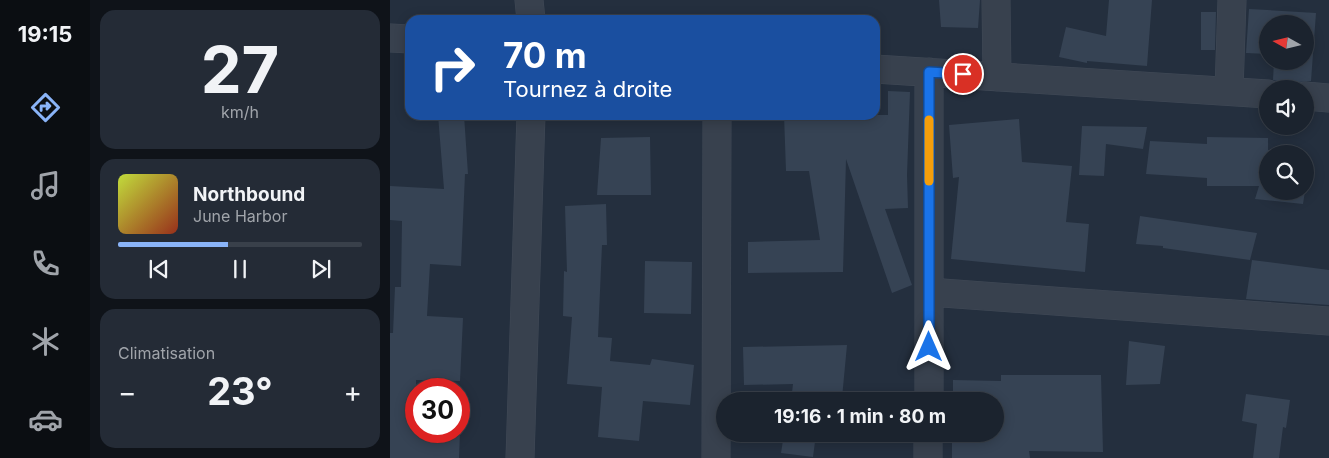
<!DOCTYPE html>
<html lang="fr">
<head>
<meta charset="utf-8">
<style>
	:root { --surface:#1b232e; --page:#242b36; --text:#f1f3f6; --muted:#a0a4aa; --line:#39404a; --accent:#8ab4f8 }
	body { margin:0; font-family:Inter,sans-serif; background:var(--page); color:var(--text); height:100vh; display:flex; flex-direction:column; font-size:19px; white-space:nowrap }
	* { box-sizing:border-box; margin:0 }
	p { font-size:16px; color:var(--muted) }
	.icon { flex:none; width:28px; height:28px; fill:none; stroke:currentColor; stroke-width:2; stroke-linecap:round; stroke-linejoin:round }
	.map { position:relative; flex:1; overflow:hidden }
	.drawer { display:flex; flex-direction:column; gap:10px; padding:10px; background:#0f1319; width:300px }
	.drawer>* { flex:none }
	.top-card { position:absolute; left:15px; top:15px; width:475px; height:105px; border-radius:15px; box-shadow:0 2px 12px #0003,0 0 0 1px var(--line); background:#1a4fa0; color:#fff; overflow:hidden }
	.needle { width:32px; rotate:278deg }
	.tools { position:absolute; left:869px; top:15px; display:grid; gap:10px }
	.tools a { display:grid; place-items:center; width:55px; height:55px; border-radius:50%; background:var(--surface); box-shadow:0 2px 12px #0003,0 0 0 1px var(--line); font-size:25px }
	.speed { position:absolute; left:15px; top:378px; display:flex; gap:10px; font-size:25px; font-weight:700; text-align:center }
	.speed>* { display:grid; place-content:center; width:65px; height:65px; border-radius:50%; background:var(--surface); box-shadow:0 2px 12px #0003,0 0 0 1px var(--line); line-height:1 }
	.speed .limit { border:8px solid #d22; background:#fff; color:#111 }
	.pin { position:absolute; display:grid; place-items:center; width:42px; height:42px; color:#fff; margin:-21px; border:2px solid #fff; border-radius:50%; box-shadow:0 1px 5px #0007 }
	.me { position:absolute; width:55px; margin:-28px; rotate:0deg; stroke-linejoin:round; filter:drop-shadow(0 0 4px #0008) }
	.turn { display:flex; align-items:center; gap:18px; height:105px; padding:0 15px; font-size:22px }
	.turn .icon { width:65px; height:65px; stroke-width:2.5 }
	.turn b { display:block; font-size:35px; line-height:42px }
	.big { font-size:38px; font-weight:700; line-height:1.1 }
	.drawer .widget { flex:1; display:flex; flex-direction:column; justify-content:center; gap:8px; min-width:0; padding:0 18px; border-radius:15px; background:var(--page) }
	.drawer .dial { align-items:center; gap:0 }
	.dial b { font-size:65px; line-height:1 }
	.song { display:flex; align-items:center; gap:15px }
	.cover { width:60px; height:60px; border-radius:8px; background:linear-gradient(135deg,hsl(70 70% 55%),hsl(10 70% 35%)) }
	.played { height:5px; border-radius:2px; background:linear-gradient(90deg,var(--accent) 45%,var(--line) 45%) }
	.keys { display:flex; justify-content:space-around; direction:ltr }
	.heat { display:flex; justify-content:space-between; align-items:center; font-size:28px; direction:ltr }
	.trip { position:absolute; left:326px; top:392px; width:288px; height:50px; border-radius:25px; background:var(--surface); box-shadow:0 2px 12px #0003,0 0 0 1px var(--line); font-weight:700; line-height:50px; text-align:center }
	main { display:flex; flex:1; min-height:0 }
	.dock { display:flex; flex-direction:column; width:90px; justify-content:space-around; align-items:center; background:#0b0e12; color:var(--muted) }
	.dock .icon { width:35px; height:35px }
	.dock .selected { color:var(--accent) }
	.dock b { font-size:22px; color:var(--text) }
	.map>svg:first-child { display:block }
	.building { fill:#364354 }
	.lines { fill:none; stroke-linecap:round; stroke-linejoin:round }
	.minor-casing { stroke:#414a57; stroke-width:29 }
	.minor { stroke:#38414e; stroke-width:28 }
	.route-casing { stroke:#114b97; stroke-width:12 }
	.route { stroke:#1a73e8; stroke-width:9 }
	.slow { stroke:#f59e0b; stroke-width:9 }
</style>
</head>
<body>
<main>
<nav class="dock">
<b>19:15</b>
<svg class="icon selected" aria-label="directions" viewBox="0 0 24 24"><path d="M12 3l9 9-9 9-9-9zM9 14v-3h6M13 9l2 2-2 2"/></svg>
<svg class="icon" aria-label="music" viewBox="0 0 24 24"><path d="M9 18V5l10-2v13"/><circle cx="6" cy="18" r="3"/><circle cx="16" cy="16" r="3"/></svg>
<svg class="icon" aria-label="phone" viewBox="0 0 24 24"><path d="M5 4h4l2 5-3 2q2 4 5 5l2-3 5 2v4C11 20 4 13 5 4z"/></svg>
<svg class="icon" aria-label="climate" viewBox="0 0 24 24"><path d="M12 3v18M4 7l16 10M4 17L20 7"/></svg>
<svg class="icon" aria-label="car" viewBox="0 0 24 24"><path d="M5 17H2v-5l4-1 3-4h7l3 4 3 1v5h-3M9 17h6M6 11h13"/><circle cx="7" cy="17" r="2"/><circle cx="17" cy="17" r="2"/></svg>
</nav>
<section class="drawer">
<div class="widget dial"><b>27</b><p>km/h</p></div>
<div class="widget">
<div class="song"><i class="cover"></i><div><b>Northbound</b><p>June Harbor</p></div></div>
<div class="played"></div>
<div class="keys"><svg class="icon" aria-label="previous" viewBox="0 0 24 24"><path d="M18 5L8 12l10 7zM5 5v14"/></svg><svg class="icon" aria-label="pause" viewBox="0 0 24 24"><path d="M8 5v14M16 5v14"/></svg><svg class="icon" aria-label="next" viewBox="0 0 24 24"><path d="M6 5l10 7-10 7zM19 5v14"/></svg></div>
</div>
<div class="widget"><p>Climatisation</p>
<div class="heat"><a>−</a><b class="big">23°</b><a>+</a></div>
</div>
</section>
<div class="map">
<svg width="939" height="458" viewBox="0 0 939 458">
	<rect width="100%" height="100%" fill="#242f3e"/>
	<path class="building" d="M549,0h41l-2,28 -37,-1z
		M719,0h43l-5,66 -60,-5v2l-28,-6 7,-30 40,9z
		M859,9l67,4 -5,68 -12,1 -7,7h-4l-6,-1 -5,-7 -4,-1 1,-19h31v-37h-37v30l-22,-1z
		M811,12h15l-1,38h-14z
		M498,91l22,1 -3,83 1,33 -23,1 27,76 -20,8 -46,-134 -3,113 -95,1v-31l72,-2 -11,-69h-23l-2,-56h104z
		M48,115h26l4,59h-3l-4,92 -31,-2 -3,52 36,2 -3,63 -44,-1v51h44l-1,27h-69v-125h3l2,-46h6l1,-66 -12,-1v-34l54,3z
		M629,119l3,43 50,4 -6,56 23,2 -4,48 -134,-13 8,-82 -6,1 -4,-53z
		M692,126l65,1 -4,22 -37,-5 -2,32 -25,-1z
		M260,137l1,58h-54l4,-57z
		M817,137l61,1v12l29,4h-29v37h37l-2,13 -48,-5 4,-13h-52v-8l-61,-4 4,-33 57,3z
		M216,204l1,41h-5l-4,92 14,1 -2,23 40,4 2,-6 42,6 -4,40 -47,-4 -4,40 -41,-4 4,-50 -35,-3 5,-67 -9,-1 1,-45 3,1 -2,-66z
		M750,216l117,17 -7,27 -87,-12v-2l-27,-2z
		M862,260l77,10v35l-83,-6z
		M255,261l47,1 -1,52 -47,-1z
		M739,341l36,5 -5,38 -34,1z
		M457,345l-5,53 -21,-2 -1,5h-29l2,-17 -49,1 -1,-38z
		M611,375h100l2,77 -74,-1 1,7h-78v-24h43v-33h-42v-21l48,1z
		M856,394l44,6 -4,28 -3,-1 -4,31h-26l4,-34 -15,-3z
		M394,434h32l-3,23 -32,-4z"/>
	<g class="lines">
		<defs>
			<path id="minor" d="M139,0l2,20
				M606,0l1,77
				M0,38l20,1
				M485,69l393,25
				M839,91l3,-91
				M915,96l24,2
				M539,292l400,29
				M539,401v-329
				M130,458l11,-343
				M326,458l1,-343
				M538,458v-24"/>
		</defs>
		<use href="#minor" class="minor-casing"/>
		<use href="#minor" class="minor"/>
	</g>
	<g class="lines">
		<defs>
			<path id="route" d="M539,347v-275l34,2"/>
		</defs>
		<use href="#route" class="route-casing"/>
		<use href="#route" class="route"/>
		<path class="slow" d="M539,120v61"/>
	</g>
</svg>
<div class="tools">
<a><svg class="needle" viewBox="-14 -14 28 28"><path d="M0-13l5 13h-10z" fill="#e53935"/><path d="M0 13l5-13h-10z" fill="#a0a4aa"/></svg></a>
<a><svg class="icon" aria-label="sound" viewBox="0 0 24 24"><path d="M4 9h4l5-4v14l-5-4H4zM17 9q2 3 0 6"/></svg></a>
<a><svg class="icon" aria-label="search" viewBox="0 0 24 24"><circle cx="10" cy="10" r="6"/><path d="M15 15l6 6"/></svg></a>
</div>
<div class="speed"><div class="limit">30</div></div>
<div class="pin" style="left:573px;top:74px;background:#d93025"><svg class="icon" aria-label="arrive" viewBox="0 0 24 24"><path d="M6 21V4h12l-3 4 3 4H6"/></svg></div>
<svg class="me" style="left:539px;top:347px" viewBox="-20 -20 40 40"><path d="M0-17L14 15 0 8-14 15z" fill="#1a73e8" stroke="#fff" stroke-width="4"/></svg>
<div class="trip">19:16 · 1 min · 80 m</div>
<div class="top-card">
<div class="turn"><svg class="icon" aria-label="right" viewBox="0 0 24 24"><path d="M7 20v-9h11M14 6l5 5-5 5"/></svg><div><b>70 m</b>Tournez à droite</div></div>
</div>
</div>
</main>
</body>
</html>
